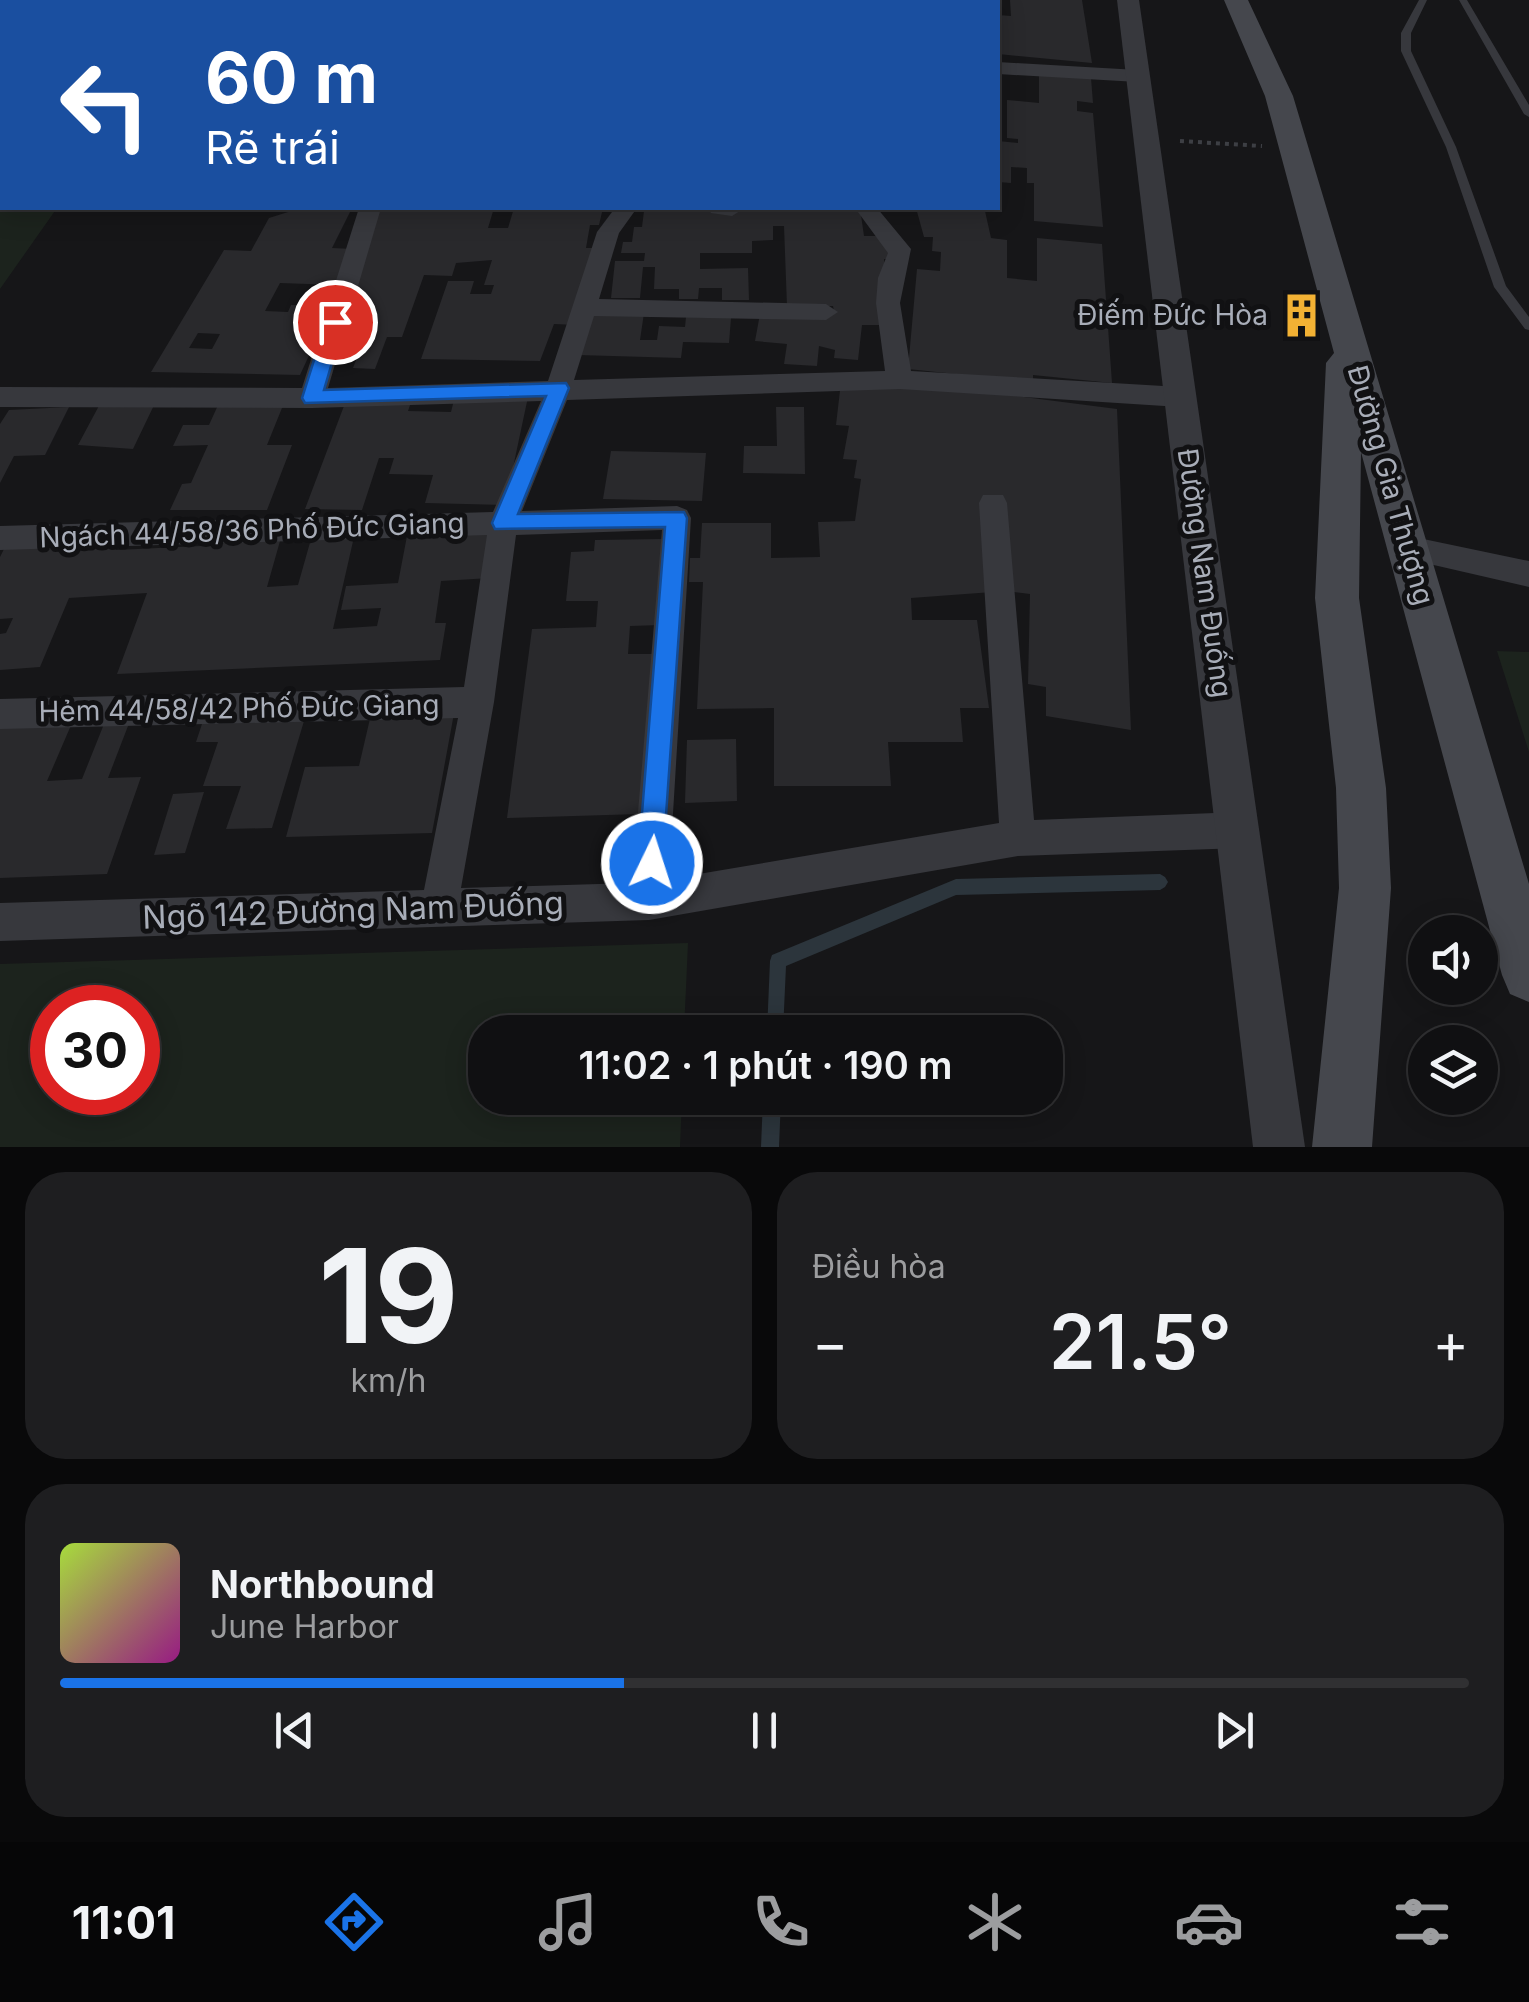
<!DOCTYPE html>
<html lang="vi">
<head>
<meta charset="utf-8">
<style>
	:root { --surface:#101012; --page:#1e1e20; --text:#f1f3f6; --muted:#9c9d9f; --line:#303032; --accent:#1a73e8 }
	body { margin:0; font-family:Inter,sans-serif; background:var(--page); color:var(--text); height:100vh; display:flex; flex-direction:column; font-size:38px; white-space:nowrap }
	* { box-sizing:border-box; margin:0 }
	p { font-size:32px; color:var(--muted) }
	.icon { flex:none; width:55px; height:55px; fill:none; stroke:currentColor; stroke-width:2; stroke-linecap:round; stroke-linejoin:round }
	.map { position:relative; height:1147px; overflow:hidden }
	.side { display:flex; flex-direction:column; gap:25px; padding:25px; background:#09090a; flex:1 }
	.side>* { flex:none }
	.banner { position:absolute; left:0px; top:0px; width:1000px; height:210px; box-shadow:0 5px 25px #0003,0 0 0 2px var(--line); background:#1a4fa0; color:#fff; overflow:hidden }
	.fabs { position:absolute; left:1408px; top:915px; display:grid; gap:20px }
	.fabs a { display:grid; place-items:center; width:90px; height:90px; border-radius:50%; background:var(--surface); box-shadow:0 5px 25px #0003,0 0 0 2px var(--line); font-size:50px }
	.speed { position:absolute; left:30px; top:985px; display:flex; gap:20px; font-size:50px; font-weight:700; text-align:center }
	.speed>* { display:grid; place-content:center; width:130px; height:130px; border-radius:50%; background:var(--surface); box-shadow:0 5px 25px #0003,0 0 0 2px var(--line); line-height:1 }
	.speed .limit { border:15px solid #d22; background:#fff; color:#111 }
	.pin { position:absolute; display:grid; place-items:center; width:85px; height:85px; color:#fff; margin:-42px; border:5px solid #fff; border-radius:50%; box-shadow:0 2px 10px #0007 }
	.me { position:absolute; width:110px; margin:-55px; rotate:4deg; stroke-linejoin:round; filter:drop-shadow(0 0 8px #0008) }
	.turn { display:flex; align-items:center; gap:35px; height:210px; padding:0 40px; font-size:45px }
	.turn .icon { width:130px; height:130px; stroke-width:2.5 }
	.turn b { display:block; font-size:70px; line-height:85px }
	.big { font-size:75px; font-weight:600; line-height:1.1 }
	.side .tile { flex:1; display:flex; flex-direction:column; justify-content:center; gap:15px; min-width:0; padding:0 35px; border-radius:40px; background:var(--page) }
	.side .dial { align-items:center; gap:0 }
	.dial b { font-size:130px; line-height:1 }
	.song { display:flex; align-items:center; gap:30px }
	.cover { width:120px; height:120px; border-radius:15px; background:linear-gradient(135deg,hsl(80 70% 55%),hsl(310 70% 35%)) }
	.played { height:10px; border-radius:5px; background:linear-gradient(90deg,var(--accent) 40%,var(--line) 40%) }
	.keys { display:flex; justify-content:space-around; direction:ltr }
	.heat { display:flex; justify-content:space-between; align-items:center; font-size:55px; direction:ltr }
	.side .tiles { flex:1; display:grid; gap:25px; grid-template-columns:1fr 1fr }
	.tile:last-child { grid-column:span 2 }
	.trip { position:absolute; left:468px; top:1015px; width:595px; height:100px; border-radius:40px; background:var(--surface); box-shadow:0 5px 25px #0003,0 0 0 2px var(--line); font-weight:600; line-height:100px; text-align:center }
	.menu { display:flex; height:160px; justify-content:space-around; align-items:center; background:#060607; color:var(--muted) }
	.menu .icon { width:70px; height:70px }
	.menu .active { color:var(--accent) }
	.menu b { font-size:45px; color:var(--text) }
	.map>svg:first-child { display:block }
	.green { fill:#1c231d; fill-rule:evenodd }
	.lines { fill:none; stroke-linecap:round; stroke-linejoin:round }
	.stream { fill:#2c353c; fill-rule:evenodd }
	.building { fill:#29292c; fill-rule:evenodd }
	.path { stroke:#3d3f44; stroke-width:4; stroke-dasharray:4 5; stroke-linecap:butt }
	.service { fill:#37383d; fill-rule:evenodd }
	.minor { fill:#37383d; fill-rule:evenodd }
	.tertiary { fill:#37383d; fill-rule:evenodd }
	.secondary { fill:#45474d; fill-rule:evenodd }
	.route { fill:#1a73e8; stroke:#114b97; stroke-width:2.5 }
	.labels { text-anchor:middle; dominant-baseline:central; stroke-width:10; stroke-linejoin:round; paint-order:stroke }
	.poi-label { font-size:28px; fill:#a8adb8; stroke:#111113; text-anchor:end }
	.street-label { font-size:28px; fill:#a8adb8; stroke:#111113 }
	.near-street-label { font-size:32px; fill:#a8adb8; stroke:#111113 }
</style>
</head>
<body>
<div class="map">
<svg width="1529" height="1147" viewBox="0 0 1529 1147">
	<rect width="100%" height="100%" fill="#161618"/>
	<path class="green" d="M0,0h202l-200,2v206h55l-57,81z
		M1497,651l32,1v100z
		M688,943l-4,89h-199v66h197l-2,49h-680v-183zM52,1008h86v84h-86z"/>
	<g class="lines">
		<path class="stream" d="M1160,874l5,3 3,5 -3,5 -5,3 -204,5 -170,71 -3,66h-16l3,-71 2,-6 184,-76z
			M763,1098h18l-2,49h-18z"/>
	</g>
	<path class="building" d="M1010,0h72l10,63 -94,-9v-39l13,1z
		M1039,74l52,4 2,25 -16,-2v10l16,2 10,114 -69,-6v-38h-7v-15l-16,-1v16l-13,-1v-41l20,2v-4l-11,-1v-38l32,3z
		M301,208h51l-20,40 21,1 -17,36 -56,-2 -15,28 23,1 3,-7 41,1 -32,69 -149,-3 73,-122 27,1 18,-33zM198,333l22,1 -8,15 -23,-1z
		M377,208h117l-6,20h20l6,-20h89l-4,17h-9l-4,23h11l-20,77 -23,-1 -14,37 -119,-2 27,-78h26l-4,13h21l3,-9h-10l8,-25 -36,3 -4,13 -28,-1 -22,62h-15l-12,32 -22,-1 3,-8h-16l3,-7h-15z
		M740,208h120l4,28h17l15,23h-12l4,66h-26l-4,35 -24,-2 1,-8 -16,-4 -2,20 -33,-2 3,-20 -32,-3 5,-27 74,-3 -1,-5h-46l-3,-80h-11v14l-21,1v12h-52v16l48,-1 1,32h-27v-12h-23l-1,11h-19v-10h-25l1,-22h-12l-3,31h-29l4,-37h29l1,-8h-24l2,-11h9l2,-15h8l2,-16z
		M916,208l69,3 6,27 16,2v38l30,3v-43l65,6 10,139 -79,-8v7l-125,-13 9,-100 23,2 1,-19 -9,-1 1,-14h-9z
		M1286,299l22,2 8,31 -23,-2z
		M588,312l56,1 -4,27h17l2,-14 26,1 1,-10 45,1 -2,25 -46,-1 -2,16 -103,-3z
		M841,382l75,1 201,26 14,321 -85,-14v-29l-18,-3 2,-90 -24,-3 -95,7 1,22h65l12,88h-29l3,34h-75l3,44h-117v-78l-77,1 6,-127h-14l1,-24h10l2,-35h69v35l49,-1 -2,-35 37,-1 6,-42 -7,-1 3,-18 -14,-1 6,-33 -13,-1z
		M455,396l73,1 -23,108 -80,-2 8,-28 -44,-1 5,-16h-15l-17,52 -57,-1 42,-111 65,1 -4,12 43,1z
		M156,401l-23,48 -55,-4 23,-43z
		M219,403h65l-17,42h25l-25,65h-97l12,-26 9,-1 17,-38 -35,1 10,-21h26z
		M69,407l-24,48 -31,1 -14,27v-59l9,-14z
		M776,407h28l1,67 -62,-1 1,-27h33z
		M611,451l95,2 -4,48 -99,-2z
		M496,531l-6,47 -49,3 -6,42h11l-6,37 -323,14 30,-81 -78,5 -29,69 -40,3v-36l6,-1 7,-15 -13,1v-62l7,-14 114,-6 -5,13 85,-4 3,-8 78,-4 -15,53 31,-2 13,-46 43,-2 -21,92 44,-3 4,-18 -40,2 5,-24 52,-3 9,-47z
		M665,539l-4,86 -31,1 -2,28h30l-18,160 -133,4 25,-189 64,-2 2,-26h-32l5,-49 23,-1 1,-11z
		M455,708l-23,125 -146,4 19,-70 54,-1 13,-56z
		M307,711l-35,117 -46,1 15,-43h-38l15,-44h-22l10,-30z
		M133,713l-25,65 33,-1 -34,97 -107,4v-159l75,-3 -28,65 35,-2 26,-65z
		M736,739l1,62 -52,2 2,-63z
		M204,792l-19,61 -31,2 19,-61z"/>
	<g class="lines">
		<path class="path" d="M1180,141l82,5"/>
		<path class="service" d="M1419,0h8l-16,33v18l45,96 50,139 23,31v13l-4,-1 -31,-42 -48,-140 -45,-96v-18z
			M1459,0h8l62,105v12l-5,-3z"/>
		<path class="minor" d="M708,0h18v2h-17z
			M998,62l140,8 10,6 -10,6 -140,-8z
			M359,208h22l-53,180 220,-7 49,-149 18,-24h22l-18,25 -20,66 227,5 12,8 -12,8 -232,-4 -20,64 311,-9 -9,-68 2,-25 10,-25 -33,-45h22l34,41 -11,54 11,68 269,16 13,10 -13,10 -280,-18 -333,11 -45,111 155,-5 10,4 4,8 -22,361 330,-56 -20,-320 4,-8h20l4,8 27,317 207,-8 13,5 5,13 -5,13 -13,5 -223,8 -369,64 -649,21v-38l424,-13 34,-172 -458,11v-30l464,-12 23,-152 -487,15v-24l493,-14 48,-111 -229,7 -312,-1v-20l302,1zM662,530l-30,353 -171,5 33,-186 22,-167z
			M708,208h34l1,1 -11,7 -21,-3z
			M1409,536l120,25v26l-130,-30 -5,-9 5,-9z"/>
		<path class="tertiary" d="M1117,0h22l166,1147h-52z"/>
		<path class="secondary" d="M1224,0h24l45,96 236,788v118l-19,-8 -8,-19 -141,-523 -2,146 27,190 5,100 -19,259h-60l27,-259 -3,-100 -21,-190 11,-235 8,-10 -69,-257z"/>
	</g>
	<path class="route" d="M335,316l9,6 -20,68 242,-7 3,5 -51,126 166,-2 3,6 -25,354 -10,4 -10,-4 -4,-9 27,-336 -170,2 -3,-6 54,-127 -241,7 -3,-5 24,-76z"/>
	<defs>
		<symbol id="building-bare" viewBox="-9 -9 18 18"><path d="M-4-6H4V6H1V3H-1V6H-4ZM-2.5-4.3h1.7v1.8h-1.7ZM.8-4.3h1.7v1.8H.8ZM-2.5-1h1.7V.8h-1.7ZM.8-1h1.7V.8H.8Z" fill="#f2b134" stroke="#111113" stroke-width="2.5" paint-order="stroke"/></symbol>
	</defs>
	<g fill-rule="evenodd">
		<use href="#building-bare" x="1270" y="284" width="63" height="63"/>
	</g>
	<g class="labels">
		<g class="poi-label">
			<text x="1268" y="315">Điếm Đức Hòa</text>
		</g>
		<g class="street-label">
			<text transform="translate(1391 485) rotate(74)">Đường Gia Thượng</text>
			<text transform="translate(252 530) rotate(-2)">Ngách 44/58/36 Phố Đức Giang</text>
			<text transform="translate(1205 573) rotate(82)">Đường Nam Đuống</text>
			<text transform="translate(239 708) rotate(-1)">Hẻm 44/58/42 Phố Đức Giang</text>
		</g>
		<g class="near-street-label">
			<text transform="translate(353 910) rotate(-2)">Ngõ 142 Đường Nam Đuống</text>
		</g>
	</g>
</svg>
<div class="fabs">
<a><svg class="icon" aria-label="sound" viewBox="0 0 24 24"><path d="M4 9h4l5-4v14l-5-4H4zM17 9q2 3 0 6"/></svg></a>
<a><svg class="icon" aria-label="layers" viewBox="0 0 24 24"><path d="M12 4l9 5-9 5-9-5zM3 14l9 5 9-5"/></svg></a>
</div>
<div class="speed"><div class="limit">30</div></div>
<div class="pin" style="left:335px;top:322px;background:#d93025"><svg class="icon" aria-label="arrive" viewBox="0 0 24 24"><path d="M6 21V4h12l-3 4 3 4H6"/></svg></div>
<svg class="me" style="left:652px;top:863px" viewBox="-20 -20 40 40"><circle r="17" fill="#1a73e8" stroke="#fff" stroke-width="3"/><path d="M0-11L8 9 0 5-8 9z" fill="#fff"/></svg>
<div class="trip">11:02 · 1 phút · 190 m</div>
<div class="banner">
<div class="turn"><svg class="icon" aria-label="left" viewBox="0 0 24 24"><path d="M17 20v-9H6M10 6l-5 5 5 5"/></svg><div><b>60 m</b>Rẽ trái</div></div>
</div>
</div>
<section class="side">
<div class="tiles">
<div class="tile dial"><b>19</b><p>km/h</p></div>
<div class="tile"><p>Điều hòa</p>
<div class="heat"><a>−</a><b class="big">21.5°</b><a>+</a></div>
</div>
<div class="tile">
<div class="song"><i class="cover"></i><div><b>Northbound</b><p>June Harbor</p></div></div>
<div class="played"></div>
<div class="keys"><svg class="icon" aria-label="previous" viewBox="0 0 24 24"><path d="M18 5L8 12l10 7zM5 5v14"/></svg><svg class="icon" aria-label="pause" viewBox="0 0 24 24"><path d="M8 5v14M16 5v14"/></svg><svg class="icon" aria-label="next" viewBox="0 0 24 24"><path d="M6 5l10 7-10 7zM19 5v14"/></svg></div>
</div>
</div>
</section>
<nav class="menu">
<b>11:01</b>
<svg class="icon active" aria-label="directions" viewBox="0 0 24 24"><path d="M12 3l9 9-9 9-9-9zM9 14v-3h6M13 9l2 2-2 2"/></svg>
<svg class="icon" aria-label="music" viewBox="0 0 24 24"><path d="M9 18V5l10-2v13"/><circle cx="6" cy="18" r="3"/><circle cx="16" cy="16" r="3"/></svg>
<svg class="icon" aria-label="phone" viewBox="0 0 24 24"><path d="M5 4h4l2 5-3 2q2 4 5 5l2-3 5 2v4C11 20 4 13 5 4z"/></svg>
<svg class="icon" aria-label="climate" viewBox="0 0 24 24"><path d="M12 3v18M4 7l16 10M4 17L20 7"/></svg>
<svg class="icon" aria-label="car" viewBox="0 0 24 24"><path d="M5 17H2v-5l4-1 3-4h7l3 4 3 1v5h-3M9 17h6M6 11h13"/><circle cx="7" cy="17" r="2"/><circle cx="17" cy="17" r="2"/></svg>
<svg class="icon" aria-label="filters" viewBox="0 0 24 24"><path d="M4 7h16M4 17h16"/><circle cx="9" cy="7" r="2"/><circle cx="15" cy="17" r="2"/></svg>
</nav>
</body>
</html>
